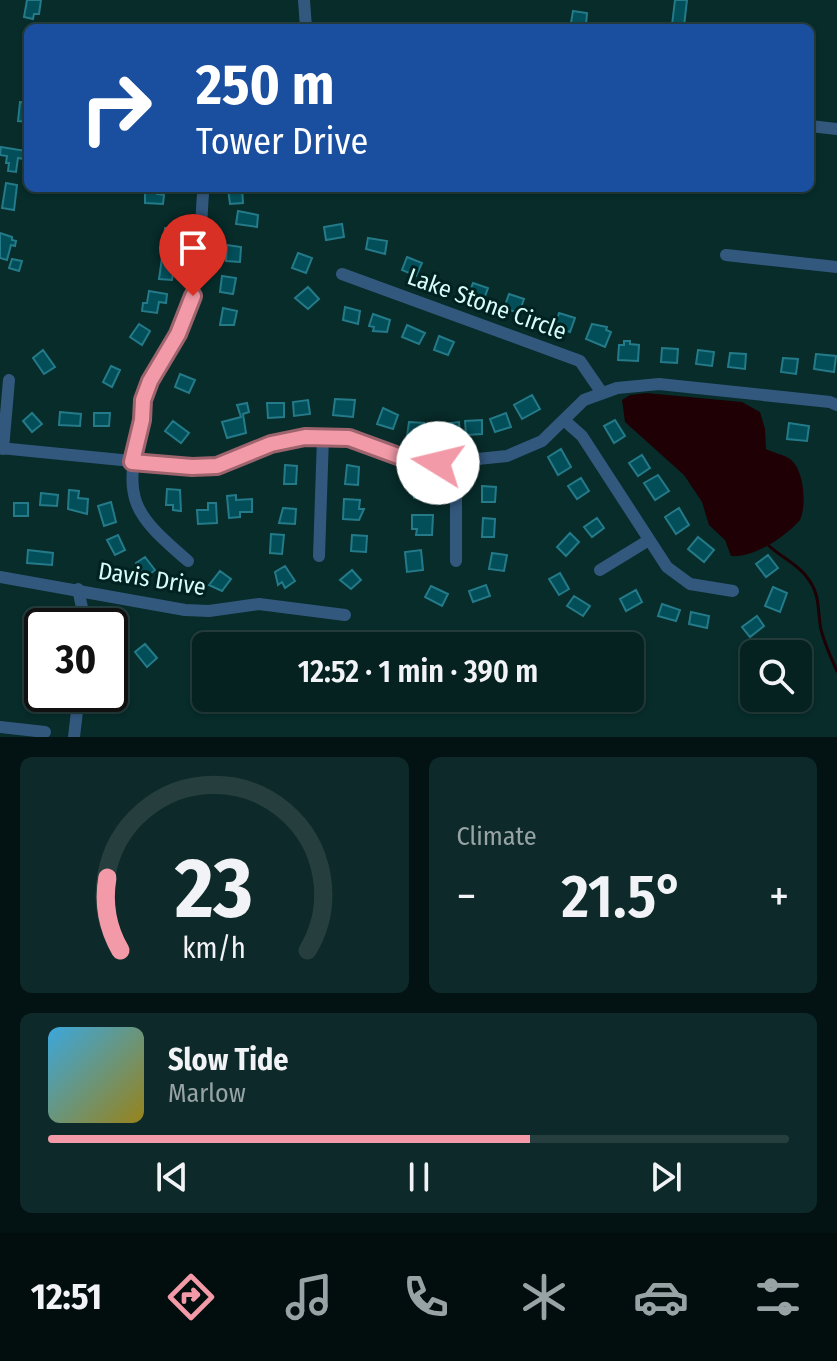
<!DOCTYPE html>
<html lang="en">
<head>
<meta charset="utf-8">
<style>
	:root { --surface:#052120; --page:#0e2929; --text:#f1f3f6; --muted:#97a3a5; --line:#263e3e; --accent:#f39aa8 }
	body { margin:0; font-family:"Fira Sans Condensed",sans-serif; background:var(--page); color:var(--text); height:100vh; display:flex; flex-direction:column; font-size:30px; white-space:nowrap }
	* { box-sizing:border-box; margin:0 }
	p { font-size:26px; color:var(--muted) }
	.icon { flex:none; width:44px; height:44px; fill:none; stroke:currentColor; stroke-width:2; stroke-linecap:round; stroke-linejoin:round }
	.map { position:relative; height:737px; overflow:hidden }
	.panel { display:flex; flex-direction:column; gap:20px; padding:20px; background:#031212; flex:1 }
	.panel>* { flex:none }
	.top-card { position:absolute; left:24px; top:24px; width:790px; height:168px; border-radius:12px; box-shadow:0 2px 6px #0004,0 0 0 2px var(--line); background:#1a4fa0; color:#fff; overflow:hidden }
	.fabs { position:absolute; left:740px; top:640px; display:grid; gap:16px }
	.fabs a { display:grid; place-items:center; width:72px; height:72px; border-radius:12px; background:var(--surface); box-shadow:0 2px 6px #0004,0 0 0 2px var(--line); font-size:40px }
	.speed { position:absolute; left:24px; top:608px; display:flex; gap:16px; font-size:40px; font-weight:700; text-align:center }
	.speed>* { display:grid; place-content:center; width:104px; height:104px; border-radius:50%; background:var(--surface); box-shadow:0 2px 6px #0004,0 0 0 2px var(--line); line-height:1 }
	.speed .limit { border:4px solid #111; border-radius:12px; background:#fff; color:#111 }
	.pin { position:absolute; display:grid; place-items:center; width:68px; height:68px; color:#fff; margin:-82px -34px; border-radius:50% 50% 50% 0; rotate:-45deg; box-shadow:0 0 8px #0007 }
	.pin .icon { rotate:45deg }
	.me { position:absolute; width:88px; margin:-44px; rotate:279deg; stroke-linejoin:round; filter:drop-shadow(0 0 6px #0008) }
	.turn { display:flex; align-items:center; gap:28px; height:168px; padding:0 40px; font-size:36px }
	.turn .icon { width:104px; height:104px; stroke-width:2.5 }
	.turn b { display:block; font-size:56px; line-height:68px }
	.big { font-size:60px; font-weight:600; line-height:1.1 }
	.panel .widget { flex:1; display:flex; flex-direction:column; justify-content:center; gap:12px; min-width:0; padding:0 28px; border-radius:12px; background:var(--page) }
	.panel .dial { align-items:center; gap:0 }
	.dial svg { height:208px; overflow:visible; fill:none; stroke:var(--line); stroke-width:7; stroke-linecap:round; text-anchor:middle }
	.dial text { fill:var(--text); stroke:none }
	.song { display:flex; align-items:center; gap:24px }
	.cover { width:96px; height:96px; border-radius:12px; background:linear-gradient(135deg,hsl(200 70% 55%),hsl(50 70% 35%)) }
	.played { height:8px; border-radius:4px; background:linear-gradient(90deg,var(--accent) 65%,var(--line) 65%) }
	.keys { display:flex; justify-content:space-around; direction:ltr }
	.heat { display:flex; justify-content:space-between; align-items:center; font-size:44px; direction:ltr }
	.panel .tiles { flex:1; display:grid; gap:20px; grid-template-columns:1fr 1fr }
	.widget:last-child { grid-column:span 2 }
	.trip { position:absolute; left:192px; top:632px; width:452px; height:80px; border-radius:12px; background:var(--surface); box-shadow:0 2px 6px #0004,0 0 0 2px var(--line); font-weight:600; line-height:80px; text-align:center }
	.menu { display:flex; height:128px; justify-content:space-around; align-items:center; background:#020d0d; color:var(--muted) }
	.menu .icon { width:56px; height:56px }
	.menu .active { color:var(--accent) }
	.menu b { font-size:36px; color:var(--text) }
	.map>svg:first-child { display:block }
	.water { fill:#1f0005 }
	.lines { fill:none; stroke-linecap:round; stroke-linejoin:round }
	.stream { stroke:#1f0005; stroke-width:3 }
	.building { fill:#024f5a; stroke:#247a88; stroke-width:2 }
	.minor { stroke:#33587e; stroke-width:12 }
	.route-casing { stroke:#9e646d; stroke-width:20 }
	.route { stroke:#f39aa8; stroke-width:14 }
	.labels { text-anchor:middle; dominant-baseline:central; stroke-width:6; stroke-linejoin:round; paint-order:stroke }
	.street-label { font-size:24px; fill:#d6fdf9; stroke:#002220 }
</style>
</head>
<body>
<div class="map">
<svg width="837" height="737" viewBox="0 0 837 737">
	<rect width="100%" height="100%" fill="#072c2a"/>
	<path class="water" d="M646,393l96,9 18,10 5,17 1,20c7,4 17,5 24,10 14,10 17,46 10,61 -15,17 -46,38 -69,36l-6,-16 -16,-15 -7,-23 -18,-27 -59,-53 -3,-22 8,-5z"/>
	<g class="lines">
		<path class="stream" d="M767,544c12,12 29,19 39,32 15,18 11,33 15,54 4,14 10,28 16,41"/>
	</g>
	<path class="building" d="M27,0h14l-2,14h-5l-1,5 -9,-2z
		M675,0h12l-3,26 -12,-1z
		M573,11l14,2 -1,12 -15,-2z
		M20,102l8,1v19l-10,-1z
		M1,147l25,4 -2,8 -6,-1 -2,14 -8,-1 1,-8h-3l1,-7 -7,-1z
		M6,183l11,2 -3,25 -12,-2z
		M141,188h16v6l7,1 -1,9 -18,-1v-15z
		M228,188h14l1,15 -13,1z
		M238,211l20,4 -1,12 -21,-3z
		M342,224l2,13 -18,3 -2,-13z
		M165,228l14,1 -1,17h-14z
		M0,233l12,4v3l4,1 -1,5 -4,-1 -4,15 -7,-2z
		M368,238l19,3 -2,13 -19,-5z
		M227,245l14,2 -1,15 -14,-1z
		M298,253l14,5 -6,15 -14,-5z
		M407,257l15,6 -6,13 -14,-6z
		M162,258l13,2 -3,20 -13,-1z
		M12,259l10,2 -3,10 -10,-3z
		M222,276l14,2 -3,16 -13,-2z
		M473,283l15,5 -4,11 -15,-5z
		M308,287l11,12 -11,10 -13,-11z
		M149,291l18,3 -1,9 -7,-1 -2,11 -15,-2 1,-8h4z
		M509,294l15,5 -5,14 -15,-5z
		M345,307l15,4 -2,13 -15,-4z
		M223,308l14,3 -3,14h-14z
		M559,313l16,5 -5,14 -15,-5z
		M373,314l17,6 -3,12 -14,-1 1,-4 -5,-1z
		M139,324l11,7 -8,14 -12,-8z
		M592,324l15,3 -1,3 5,2 -6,15 -19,-8z
		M407,325l18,8 -6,11 -17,-7z
		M439,336l15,6 -6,13 -14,-5z
		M624,341h6v3l9,1 -1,16 -20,-1 1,-15h5z
		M662,348l16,1 -1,14 -16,-1z
		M43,350l12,17 -11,7 -11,-16z
		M698,350l16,2 -2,14 -16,-2z
		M730,353l16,1 -1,15 -17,-2z
		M816,354l20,2 -2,16 -20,-3z
		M783,358l15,1 -2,15 -15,-2z
		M111,366l9,4 -8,17 -9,-5z
		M180,374l15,6 -6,13 -14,-6z
		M532,395l8,14 -18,10 -8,-14z
		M335,399l20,1 -2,17 -20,-2z
		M308,400l2,14 -16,2 -1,-14z
		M247,403l2,9 -6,2 3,19 -19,5 -5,-16 19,-5 -4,-12z
		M267,403h17v14l-16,1z
		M383,408l15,7 -5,14 -16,-5z
		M60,412l21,2 -1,12 -21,-1z
		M32,413l10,11 -10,8 -9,-11z
		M94,413h16l-1,13h-15z
		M506,413l5,14 -16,5 -5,-13z
		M482,420v14l-16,1 -1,-14z
		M615,420l10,16 -11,7 -10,-17z
		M173,421l16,12 -8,10 -16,-12z
		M409,422l15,1 -1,14 -16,-1z
		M459,422l1,14 -16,2 -2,-14z
		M789,423l20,3 -2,15 -20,-2z
		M561,449l10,18 -13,8 -10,-18z
		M642,455l8,13 -12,8 -9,-13z
		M285,465l12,1 -1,18h-12z
		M347,465l12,2 -1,18 -13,-1z
		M658,475l11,16 -14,9 -11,-17z
		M416,478l15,2 -2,20 -15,-2z
		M581,478l8,13 -12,8 -9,-13z
		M482,486l14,1 -1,15h-13z
		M167,489l13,1 1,21 -8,-1v-5h-7z
		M69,490l10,1 -1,7 10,1 -1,15 -19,-5z
		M41,493l17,2 -1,11 -17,-1z
		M236,495v5l16,-1v13h-12v5l-11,1 -2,-22z
		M344,499l16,1 -1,9h5l-5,11 -16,-1z
		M111,502l5,20 -12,4 -6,-20z
		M14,503h14v13h-14z
		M208,503h8l1,20 -19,1 -1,-14h11z
		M283,508l13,1 -1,15 -16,-1z
		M679,508l10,17 -13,9 -11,-17z
		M412,515h21l-1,20h-16l1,-6h-5z
		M483,518l12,1 -1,18h-12z
		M597,518l7,10 -12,9 -8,-10z
		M570,533l9,9 -13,14 -9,-9z
		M271,534l13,1 -2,19 -12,-1z
		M118,535l7,15 -10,5 -8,-15z
		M352,535l15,1 -1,16 -15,-1z
		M698,537l16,13 -10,12 -16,-13z
		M28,550l25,3 -1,12 -25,-2z
		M421,550l2,20 -16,2 -2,-20z
		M492,553l15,2 -3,16 -15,-2z
		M768,555l10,13 -12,9 -10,-13z
		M145,557l10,13 -9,7 -10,-14z
		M285,566l10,15 -10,7 -3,-6 -4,3 -3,-13z
		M352,570l9,10 -10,9 -11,-9z
		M220,571l11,8 -9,12 -13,-6z
		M560,573l9,16 -10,6 -10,-16z
		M486,585l4,11 -17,6 -4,-11z
		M431,586l17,8 -6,12 -17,-9z
		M773,587l14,6 -7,19 -15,-6z
		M636,590l6,12 -16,9 -6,-12z
		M574,596l16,10 -7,10 -16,-10z
		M662,604l18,6 -4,11 -18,-5z
		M691,612l18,4 -2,12 -18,-4z
		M757,616l7,10 -14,11 -8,-10z
		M145,644l12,14 -10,9 -12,-15z
		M103,694h19l-1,15 -19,-2z"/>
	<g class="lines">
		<path class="minor" d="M304,0l2,28
			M810,126l27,3
			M726,255l111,12
			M342,274l238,87 22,32
			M564,420l18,16 85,131 23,17 43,7
			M0,448l192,19 25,-1 54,-22 34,-7 44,1 60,22 29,3 69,-7 35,-15 42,-41 33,-12 42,-4 171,18 7,3
			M3,449l6,-69
			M456,461v100
			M319,556l4,-119
			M188,561c-57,-49 -65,-61 -47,-136 4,-16 2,-31 10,-47 13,-23 29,-44 38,-70 12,-37 11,-75 14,-114
			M600,570l49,-30
			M0,577l185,33 24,1 50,-7 86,11
			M78,589l8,37
			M0,727l45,5
			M74,737l5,-43"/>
	</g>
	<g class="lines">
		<defs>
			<path id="route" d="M193,296l-15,38 -28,47 -7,19 -1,20 -10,42 60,5 25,-1 54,-22 34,-7 44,1 60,22 29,3"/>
		</defs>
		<use href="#route" class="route-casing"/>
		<use href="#route" class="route"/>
	</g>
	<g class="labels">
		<g class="street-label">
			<text transform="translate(487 304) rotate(20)">Lake Stone Circle</text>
			<text transform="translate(152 579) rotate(9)">Davis Drive</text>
		</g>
	</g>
</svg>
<div class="fabs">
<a><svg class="icon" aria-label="search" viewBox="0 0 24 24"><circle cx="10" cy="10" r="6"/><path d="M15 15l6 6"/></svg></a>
</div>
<div class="speed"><div class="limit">30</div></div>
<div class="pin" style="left:193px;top:296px;background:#d93025"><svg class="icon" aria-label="arrive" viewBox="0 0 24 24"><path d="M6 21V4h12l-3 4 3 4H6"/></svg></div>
<svg class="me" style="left:438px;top:463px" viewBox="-20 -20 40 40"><circle r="19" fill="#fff"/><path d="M0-13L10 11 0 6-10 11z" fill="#f39aa8"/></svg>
<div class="trip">12:52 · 1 min · 390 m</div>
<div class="top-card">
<div class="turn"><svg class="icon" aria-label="right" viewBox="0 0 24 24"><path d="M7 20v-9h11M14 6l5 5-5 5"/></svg><div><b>250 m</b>Tower Drive</div></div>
</div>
</div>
<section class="panel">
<div class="tiles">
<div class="widget dial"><svg viewBox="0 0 100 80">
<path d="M14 69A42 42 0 1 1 86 69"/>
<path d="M14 69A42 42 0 0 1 9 41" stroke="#f39aa8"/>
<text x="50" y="56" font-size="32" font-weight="700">23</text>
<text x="50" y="72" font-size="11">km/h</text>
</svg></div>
<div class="widget"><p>Climate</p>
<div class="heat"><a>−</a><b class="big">21.5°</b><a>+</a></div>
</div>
<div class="widget">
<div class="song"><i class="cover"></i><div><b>Slow Tide</b><p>Marlow</p></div></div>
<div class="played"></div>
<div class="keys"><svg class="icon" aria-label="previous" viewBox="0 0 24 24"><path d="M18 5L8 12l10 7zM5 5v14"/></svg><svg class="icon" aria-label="pause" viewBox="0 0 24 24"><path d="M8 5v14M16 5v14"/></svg><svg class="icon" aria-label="next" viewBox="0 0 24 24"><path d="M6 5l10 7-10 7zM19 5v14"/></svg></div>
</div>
</div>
</section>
<nav class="menu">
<b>12:51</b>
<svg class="icon active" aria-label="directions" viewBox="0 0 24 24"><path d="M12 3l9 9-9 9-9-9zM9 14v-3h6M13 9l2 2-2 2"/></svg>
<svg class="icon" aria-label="music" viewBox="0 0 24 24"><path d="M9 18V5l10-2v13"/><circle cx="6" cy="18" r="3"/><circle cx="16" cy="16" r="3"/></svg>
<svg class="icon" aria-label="phone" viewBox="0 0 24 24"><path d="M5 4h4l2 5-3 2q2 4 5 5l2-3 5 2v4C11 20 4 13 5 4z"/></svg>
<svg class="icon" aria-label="climate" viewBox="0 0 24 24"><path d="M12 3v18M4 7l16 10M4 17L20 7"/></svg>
<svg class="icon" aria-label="car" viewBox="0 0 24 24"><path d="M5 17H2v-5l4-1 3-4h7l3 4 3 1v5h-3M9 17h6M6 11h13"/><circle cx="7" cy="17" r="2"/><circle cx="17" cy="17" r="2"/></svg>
<svg class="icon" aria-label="filters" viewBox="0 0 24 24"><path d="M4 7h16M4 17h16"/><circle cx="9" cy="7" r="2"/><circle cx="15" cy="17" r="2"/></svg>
</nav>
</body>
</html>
